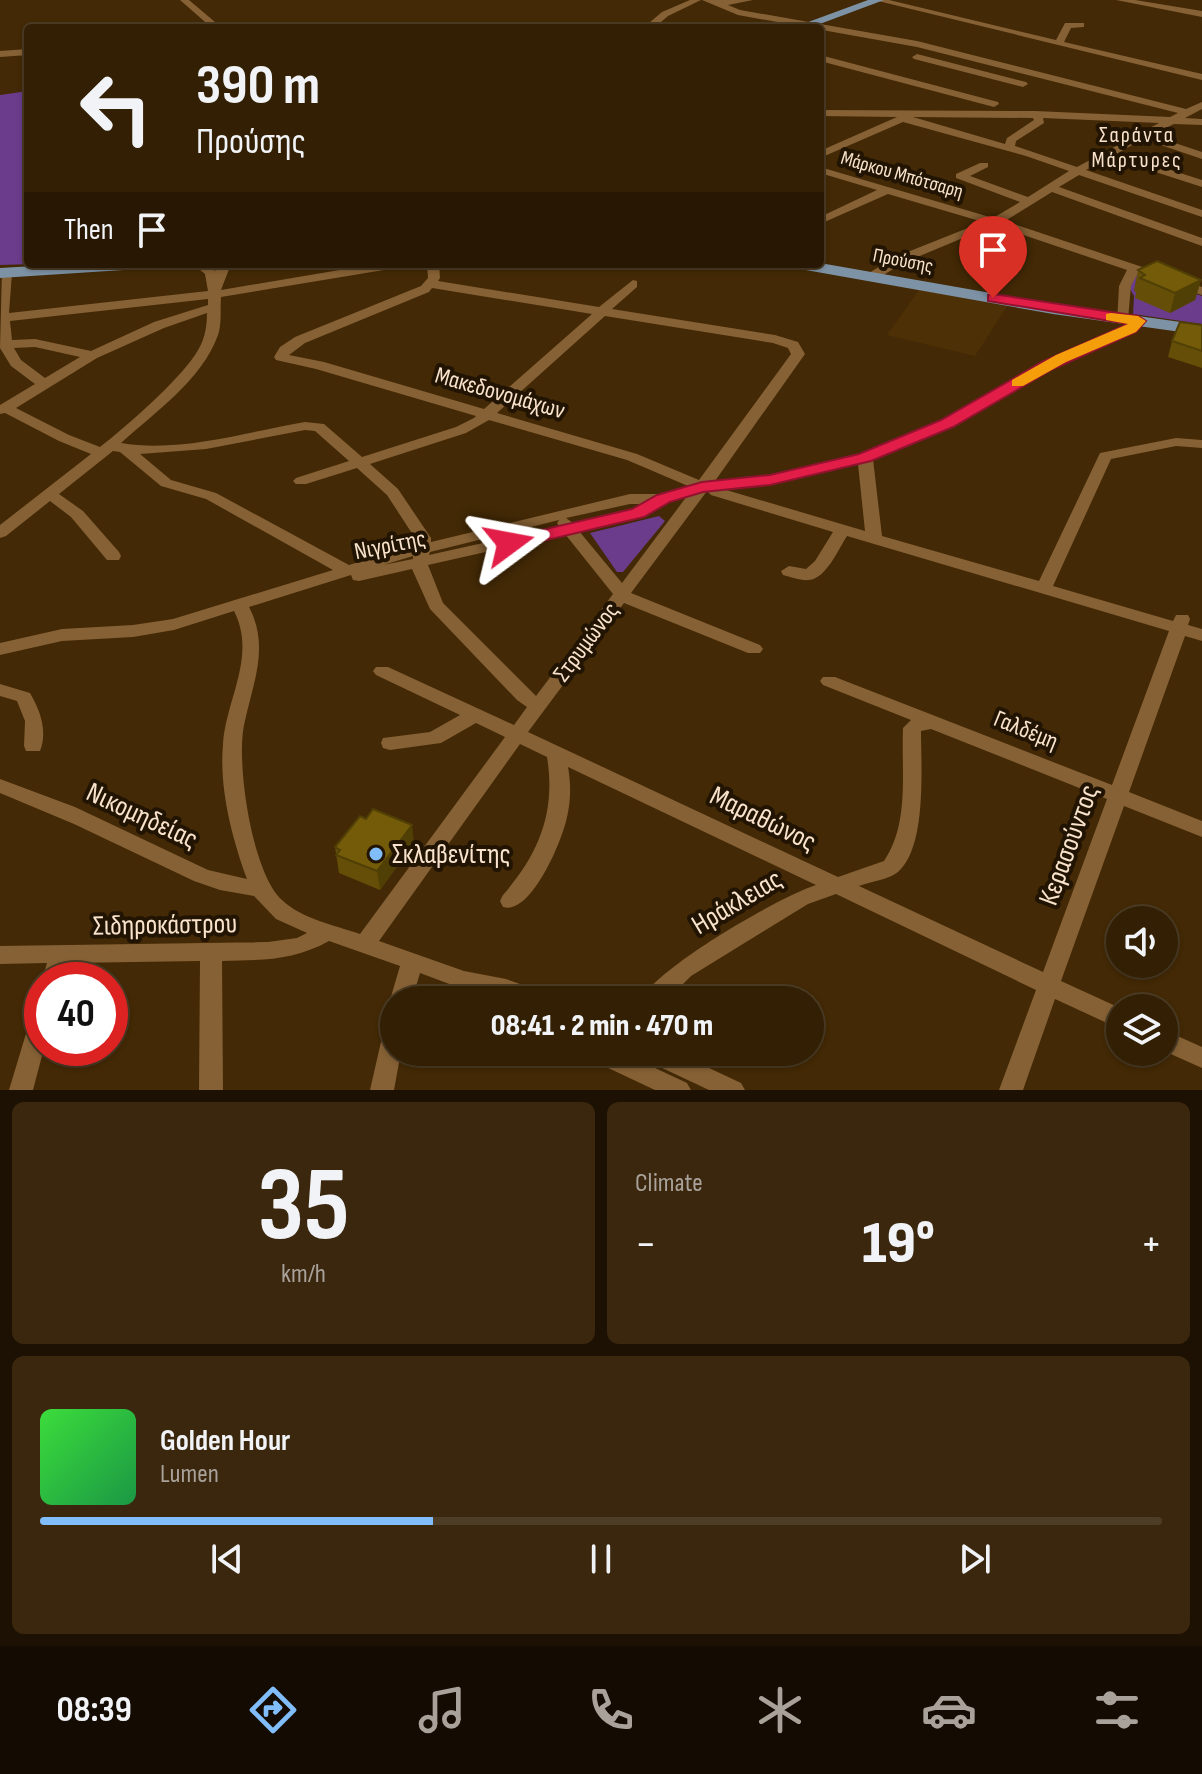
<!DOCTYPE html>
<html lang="en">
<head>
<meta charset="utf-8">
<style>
	:root { --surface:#321f04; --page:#3a270e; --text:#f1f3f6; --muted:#a8a29a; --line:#4d3d26; --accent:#80bdfa }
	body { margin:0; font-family:"Sofia Sans Condensed",sans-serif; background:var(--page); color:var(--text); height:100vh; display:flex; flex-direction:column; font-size:30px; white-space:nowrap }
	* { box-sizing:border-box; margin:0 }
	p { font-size:26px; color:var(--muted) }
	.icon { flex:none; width:44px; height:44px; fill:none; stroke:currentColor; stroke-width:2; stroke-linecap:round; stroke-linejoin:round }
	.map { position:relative; height:1090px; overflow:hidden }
	.drawer { display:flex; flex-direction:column; gap:12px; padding:12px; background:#1c1102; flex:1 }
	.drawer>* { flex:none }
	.top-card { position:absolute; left:24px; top:24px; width:800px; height:244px; border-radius:8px; box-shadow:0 2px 6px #0004,0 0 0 2px var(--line); background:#321f04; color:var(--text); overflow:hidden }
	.fabs { position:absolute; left:1106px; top:906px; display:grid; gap:16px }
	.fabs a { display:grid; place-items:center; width:72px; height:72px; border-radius:50%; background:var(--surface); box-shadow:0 2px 6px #0004,0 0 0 2px var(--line); font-size:40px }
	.speed { position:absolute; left:24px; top:962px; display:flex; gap:16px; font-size:40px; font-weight:700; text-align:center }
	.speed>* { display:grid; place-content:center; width:104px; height:104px; border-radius:50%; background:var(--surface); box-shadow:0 2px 6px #0004,0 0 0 2px var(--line); line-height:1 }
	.speed .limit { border:12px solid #d22; background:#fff; color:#111 }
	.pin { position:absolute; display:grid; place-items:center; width:68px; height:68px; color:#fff; margin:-82px -34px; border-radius:50% 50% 50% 0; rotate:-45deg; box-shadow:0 0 8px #0007 }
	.pin .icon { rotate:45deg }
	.me { position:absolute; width:88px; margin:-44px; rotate:77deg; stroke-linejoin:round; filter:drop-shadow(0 0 6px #0008) }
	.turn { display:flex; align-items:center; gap:28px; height:168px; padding:0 40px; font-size:36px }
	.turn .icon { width:104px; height:104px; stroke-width:2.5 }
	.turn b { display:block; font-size:56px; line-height:68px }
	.then { display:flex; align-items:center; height:76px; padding:0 40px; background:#0003; gap:16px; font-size:30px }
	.big { font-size:60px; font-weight:800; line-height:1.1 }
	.drawer .widget { flex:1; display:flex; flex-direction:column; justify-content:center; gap:12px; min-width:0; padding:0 28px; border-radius:12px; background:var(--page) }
	.drawer .dial { align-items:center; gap:0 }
	.dial b { font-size:104px; line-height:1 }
	.song { display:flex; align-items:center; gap:24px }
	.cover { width:96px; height:96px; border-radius:12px; background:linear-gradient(135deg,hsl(120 70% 55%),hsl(140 70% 35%)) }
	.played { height:8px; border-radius:4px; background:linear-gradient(90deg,var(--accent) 35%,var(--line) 35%) }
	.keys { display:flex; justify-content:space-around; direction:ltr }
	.heat { display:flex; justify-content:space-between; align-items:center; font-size:44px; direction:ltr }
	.drawer .tiles { flex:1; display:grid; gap:12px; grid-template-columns:1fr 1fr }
	.widget:last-child { grid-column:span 2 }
	.trip { position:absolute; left:380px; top:986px; width:444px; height:80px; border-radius:40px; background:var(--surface); box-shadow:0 2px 6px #0004,0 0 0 2px var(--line); font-weight:800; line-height:80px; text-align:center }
	.dock { display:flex; height:128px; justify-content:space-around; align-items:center; background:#140c02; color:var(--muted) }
	.dock .icon { width:56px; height:56px }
	.dock .selected { color:var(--accent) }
	.dock b { font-size:36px; color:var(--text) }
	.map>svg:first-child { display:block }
	.built { fill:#4e3006 }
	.green { fill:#6a3c8b }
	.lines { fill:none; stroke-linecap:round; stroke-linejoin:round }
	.minor { fill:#866135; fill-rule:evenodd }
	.major { fill:#7d92a5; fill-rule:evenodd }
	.wall { fill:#644e08 }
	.shaded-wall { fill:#514006 }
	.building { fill:#745b09; stroke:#514006; stroke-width:2 }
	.route { fill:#e11d48; stroke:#92132f; stroke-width:2 }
	.slow { fill:#f59e0b }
	.poi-dot { fill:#80bdfa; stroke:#221403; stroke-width:3 }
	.labels { text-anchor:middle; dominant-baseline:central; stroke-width:8; stroke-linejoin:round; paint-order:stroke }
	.far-street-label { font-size:20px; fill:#f9e3cc; stroke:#221403 }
	.far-neighbourhood-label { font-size:22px; letter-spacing:2px; fill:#f9e3cc; stroke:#221403 }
	.street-label { font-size:24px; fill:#f9e3cc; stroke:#221403 }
	.near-street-label { font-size:28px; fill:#f9e3cc; stroke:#221403 }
	.near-poi-label { font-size:28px; fill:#f9e3cc; stroke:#221403; text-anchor:start }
</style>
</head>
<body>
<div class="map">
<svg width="1202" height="1090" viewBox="0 0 1202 1090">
	<rect width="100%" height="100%" fill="#432905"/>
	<path class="built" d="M919,290l88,16 -32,50 -88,-21z"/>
	<path class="green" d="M28,91v173h6l-34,1v-170z
		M1135,272l67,24v28l-69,-10 1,-18 -4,-7z
		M659,516l6,5 -42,51h-6l-27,-39z"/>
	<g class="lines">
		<path class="minor" d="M180,0h9l33,28h-10z
			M690,0h11l-33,16 -14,12h-11l19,-16z
			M702,0h51l-25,5 12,5 177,31 269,68 16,-7v7l-17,9 17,1v6l-28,-1 -23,11 51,17v7l-59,-20 -25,14 84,27v7l-93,-30 -23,13 116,40v7l-123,-42 -20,12 143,51v8l-150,-54 -47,29 197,66v8l-64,-22 -7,13 -3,33 -1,3h-10l2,-36 8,-16 -133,-45 -91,38 -26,16h-8v-6l26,-16 88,-35 -95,-28 -68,30v-7l57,-27 -57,-17v-6l173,51 27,-16 -64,-24v-4l24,-11h8v4l-18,9 58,21 41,-26 -43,-15 -123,-34 -83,36v-7l77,-34 -77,-1v-6l215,1 135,6 8,-4 -261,-66 -179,-32zM913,117l120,1 1,2 -27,18 -2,6zM1043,118l116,5 -82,44 -62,-21 1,-5 28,-18z
			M874,0h15l167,40 9,-17h19v4l-13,1 -7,14 138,32v6z
			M1116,0h19l67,11v6z
			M28,49v6l-28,2v-6z
			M917,54l109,28 2,2 -5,3 -109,-28 -2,-2z
			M820,55l178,47 1,2 -5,3 -174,-46z
			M193,264h14l8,7 4,-7h12l-10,26 154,-26h27l-6,4 -175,29c-1,12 1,27 -3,38 -16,45 -63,77 -97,108 60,10 125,-11 184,-21l19,2 38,33 94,-30 18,-9 2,-2 -160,-47 -40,-9 -2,-3 6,-10 15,-10 126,-51 7,-8 -1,-14h12l1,14 -2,3 161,26 34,-27 4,1v6l-25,22 163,26 23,7 7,12 -90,127 55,-6 79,-17 93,-37 100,-59 84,-36 7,-8h10l1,3 -8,11 -84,36 -100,59 -79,32 9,77 157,45 61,-128 76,-15 26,2v8l-26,-2 -65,13 -58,127 120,35 3,-6h12l2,4 -2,6 14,4v12l-17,-5 -56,156 73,29v16l-78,-31 -63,175 59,27v21l-65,-30 -32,91h-24l37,-100 -200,-96 -28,10 -117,72 -24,24h-26c16,-33 138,-103 175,-115l-248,-118c3,16 3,34 -1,50 -4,22 -36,99 -64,90l-3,-6 3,-6c36,-41 53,-83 44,-138l-27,-13 -141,197 85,30 42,8 39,14 3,7h-36l-12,-4 2,4h-27l-15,-12 -40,-15 -8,27h-18v7l-4,-7 10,-34 -71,-25c-36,20 -67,19 -107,20l1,129h-24l1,-129 -132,2 -4,17h-22l5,-17 -47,1v-18l268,-4 29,-4 10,-5 -31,-14 -22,-23 -34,-6 -26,-9 -120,-57 -74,-31v-14l75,28 133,63 39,9c-15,-41 -28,-90 -24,-135 3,-45 34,-88 11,-133l-60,19 -41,7 -71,4 -62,14v-12l62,-14 71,-4 40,-6 160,-49 -127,-71 -45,-13 -41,-34 -7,-1 -54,43 24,17 36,41 2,4 -2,4h-12l-36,-43 -21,-16 -44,35 -6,2v-13l91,-71 -32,-13 -54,-28 -5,1v-9l35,-21 -24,-18 -11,-18 2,-78h8l2,3 -3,40 199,-22 -3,-17zM432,288l160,26 -108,95 -160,-47 -35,-7 16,-12 124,-51zM208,299v6l-54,17 -63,29 -56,-12 -23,1 -2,-19zM207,313c0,16 -3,29 -12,42 -18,27 -68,71 -95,92l-31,-12 -53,-27 81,-50 67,-30zM605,316l168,27 15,5 3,6 -92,126 -62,-26 -140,-41zM35,347l45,10 -35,21 -24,-18 -7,-12zM489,420l138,40 61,26 -26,8h-32l-199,48v-4l-33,-49 -28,-25 96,-31zM305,430l10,1 34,30 -53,17 -3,3 3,3h10l51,-16 30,27 28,43 -1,8 -65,19 -133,-72 -45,-13 -31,-26 66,-5zM858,464l7,67 -142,-42 47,-4zM707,491l4,4 122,37 -18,29 -9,8 -17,-3 -8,5 2,4c8,2 18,6 26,5 17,-1 30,-32 38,-44l322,95 -57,154 -277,-108h-12l-3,4 3,4 88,35 -8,8c-2,43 7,95 -19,133l-46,16 -310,-145 96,-129 124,50h12l3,-4 -3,-4 -129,-52zM687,496l-65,87 -43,-52 65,-15 24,-14zM630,504h13l-10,5 -60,14 -7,-5zM559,520l-2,3 2,3 -130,29 1,-3zM565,534l48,60 -77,102 -93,-93 -15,-38zM413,556v3l-30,6zM412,569l18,40 87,91 10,7 -13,18 -126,-58h-12l-3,4 3,4 84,40 -30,17 -47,6 -2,5 2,5 7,2 51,-7 35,-20 29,14 -145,197c-26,-9 -58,-15 -78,-34 -30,-27 -46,-136 -38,-175 9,-42 26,-78 5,-118l102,-32 2,5 6,1zM931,729l176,70 -64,173 -184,-86c11,-4 32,-7 40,-15 28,-26 22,-105 22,-140z
			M0,684l30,9c10,17 18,38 10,58h-14l-2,-5 1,-25 -8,-20 -17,-5z
			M42,1007v41h2l-11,42h-24l22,-73 3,-7z
			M394,1023v29h7l-7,38h-24l13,-57 3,-7z
			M1164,1030l38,17v21l-38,-17z
			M586,1052h35l66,31 4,7h-36l-66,-31z
			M640,1052h35l66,31 4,7h-36l-66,-31z"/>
		<path class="major" d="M868,0h16l-75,28h-17z
			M820,263l233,41 149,21v10l-149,-21 -253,-45 -8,-5z
			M68,264h79l-8,5 -139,9v-10z"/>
	</g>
	<path class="wall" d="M1138,270l63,10 -6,20 -25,13 -35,-15 1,-5 -2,-3z
		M1202,325v43l-34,-11 4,-16z
		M414,843l-34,47 -41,-17 -4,-26z"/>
	<path class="shaded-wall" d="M1201,280l-6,20 -25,13 5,-20z
		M412,825l2,18 -34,47 -3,-19z"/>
	<path class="building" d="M1157,261l44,19 -26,13 -35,-15 5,-3 -7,-5z
		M1180,322l22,3v26l-30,-10z
		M373,809l39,16 -35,46 -41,-16 4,-5 -5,-3 25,-31 6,3z"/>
	<path class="route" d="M993,294l145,22 8,5 -10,11 -83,37 -100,58 -82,34 -101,24 -67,7 -33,10 -26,15 -135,32 -9,-6 3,-4 129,-30 25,-14 45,-13 68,-7 89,-21 82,-34 101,-58 86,-38 -140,-23v-6z"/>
	<path class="slow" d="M1111,313l27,3 8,5 -10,11 -70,30 -43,24h-11v-6l44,-25 72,-31 -22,-4v-6z"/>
	<circle class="poi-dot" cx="376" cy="854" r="8"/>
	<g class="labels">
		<g class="far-street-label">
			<text transform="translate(902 175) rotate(16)">Μάρκου Μπότσαρη</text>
			<text transform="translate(903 261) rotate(11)">Προύσης</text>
		</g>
		<g class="far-neighbourhood-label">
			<text x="1137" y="135">Σαράντα<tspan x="1137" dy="25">Μάρτυρες</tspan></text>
		</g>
		<g class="street-label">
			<text transform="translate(500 393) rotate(16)">Μακεδονομάχων</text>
			<text transform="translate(390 545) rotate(-11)">Νιγρίτης</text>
			<text transform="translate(586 642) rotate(-53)">Στρυμώνος</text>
			<text transform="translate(1026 730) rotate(22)">Γαλδέμη</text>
		</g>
		<g class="near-street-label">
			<text transform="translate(142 816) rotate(25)">Νικομηδείας</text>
			<text transform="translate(763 819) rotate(26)">Μαραθώνος</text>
			<text transform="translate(1069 845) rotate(-70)">Κερασούντος</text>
			<text transform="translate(737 902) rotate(-31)">Ηράκλειας</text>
			<text transform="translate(165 925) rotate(-1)">Σιδηροκάστρου</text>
		</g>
		<g class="near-poi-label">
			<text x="392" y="854">Σκλαβενίτης</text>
		</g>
	</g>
</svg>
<div class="fabs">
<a><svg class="icon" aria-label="sound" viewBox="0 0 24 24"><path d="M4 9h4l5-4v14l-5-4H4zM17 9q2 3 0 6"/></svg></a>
<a><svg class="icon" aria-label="layers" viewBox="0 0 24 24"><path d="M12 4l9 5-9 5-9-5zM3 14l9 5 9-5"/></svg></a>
</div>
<div class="speed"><div class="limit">40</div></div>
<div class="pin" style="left:993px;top:298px;background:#d93025"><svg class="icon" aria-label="arrive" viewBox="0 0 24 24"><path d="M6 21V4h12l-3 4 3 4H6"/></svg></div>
<svg class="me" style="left:509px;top:543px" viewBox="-20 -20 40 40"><path d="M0-17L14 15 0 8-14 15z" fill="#e11d48" stroke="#fff" stroke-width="4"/></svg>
<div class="trip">08:41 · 2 min · 470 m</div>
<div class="top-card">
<div class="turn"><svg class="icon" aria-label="left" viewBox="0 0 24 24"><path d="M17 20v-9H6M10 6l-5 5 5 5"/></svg><div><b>390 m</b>Προύσης</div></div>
<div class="then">Then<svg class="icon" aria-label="arrive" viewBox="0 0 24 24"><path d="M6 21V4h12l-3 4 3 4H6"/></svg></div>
</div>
</div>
<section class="drawer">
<div class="tiles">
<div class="widget dial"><b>35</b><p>km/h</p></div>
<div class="widget"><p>Climate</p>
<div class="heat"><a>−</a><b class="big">19°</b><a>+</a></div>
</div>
<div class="widget">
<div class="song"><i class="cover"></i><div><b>Golden Hour</b><p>Lumen</p></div></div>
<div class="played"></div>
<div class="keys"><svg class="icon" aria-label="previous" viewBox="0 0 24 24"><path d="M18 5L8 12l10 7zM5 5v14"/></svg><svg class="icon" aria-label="pause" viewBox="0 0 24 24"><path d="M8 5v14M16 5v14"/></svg><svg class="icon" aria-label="next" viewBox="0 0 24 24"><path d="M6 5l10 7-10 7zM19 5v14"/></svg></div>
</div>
</div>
</section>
<nav class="dock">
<b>08:39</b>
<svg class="icon selected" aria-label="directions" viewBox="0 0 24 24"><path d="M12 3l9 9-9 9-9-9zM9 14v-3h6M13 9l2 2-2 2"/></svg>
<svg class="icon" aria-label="music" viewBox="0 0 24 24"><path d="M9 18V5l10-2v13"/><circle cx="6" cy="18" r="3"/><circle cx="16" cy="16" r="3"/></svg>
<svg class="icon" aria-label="phone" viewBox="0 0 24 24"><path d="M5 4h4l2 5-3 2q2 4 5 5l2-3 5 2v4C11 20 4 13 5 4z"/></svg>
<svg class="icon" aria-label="climate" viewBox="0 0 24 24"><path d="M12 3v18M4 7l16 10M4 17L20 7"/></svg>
<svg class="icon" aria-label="car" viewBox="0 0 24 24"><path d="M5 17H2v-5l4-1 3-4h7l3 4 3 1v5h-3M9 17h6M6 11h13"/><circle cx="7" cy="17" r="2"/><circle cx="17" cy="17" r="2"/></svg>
<svg class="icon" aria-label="filters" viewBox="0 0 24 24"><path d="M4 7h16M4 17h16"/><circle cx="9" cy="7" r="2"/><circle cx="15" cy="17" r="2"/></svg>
</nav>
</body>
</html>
